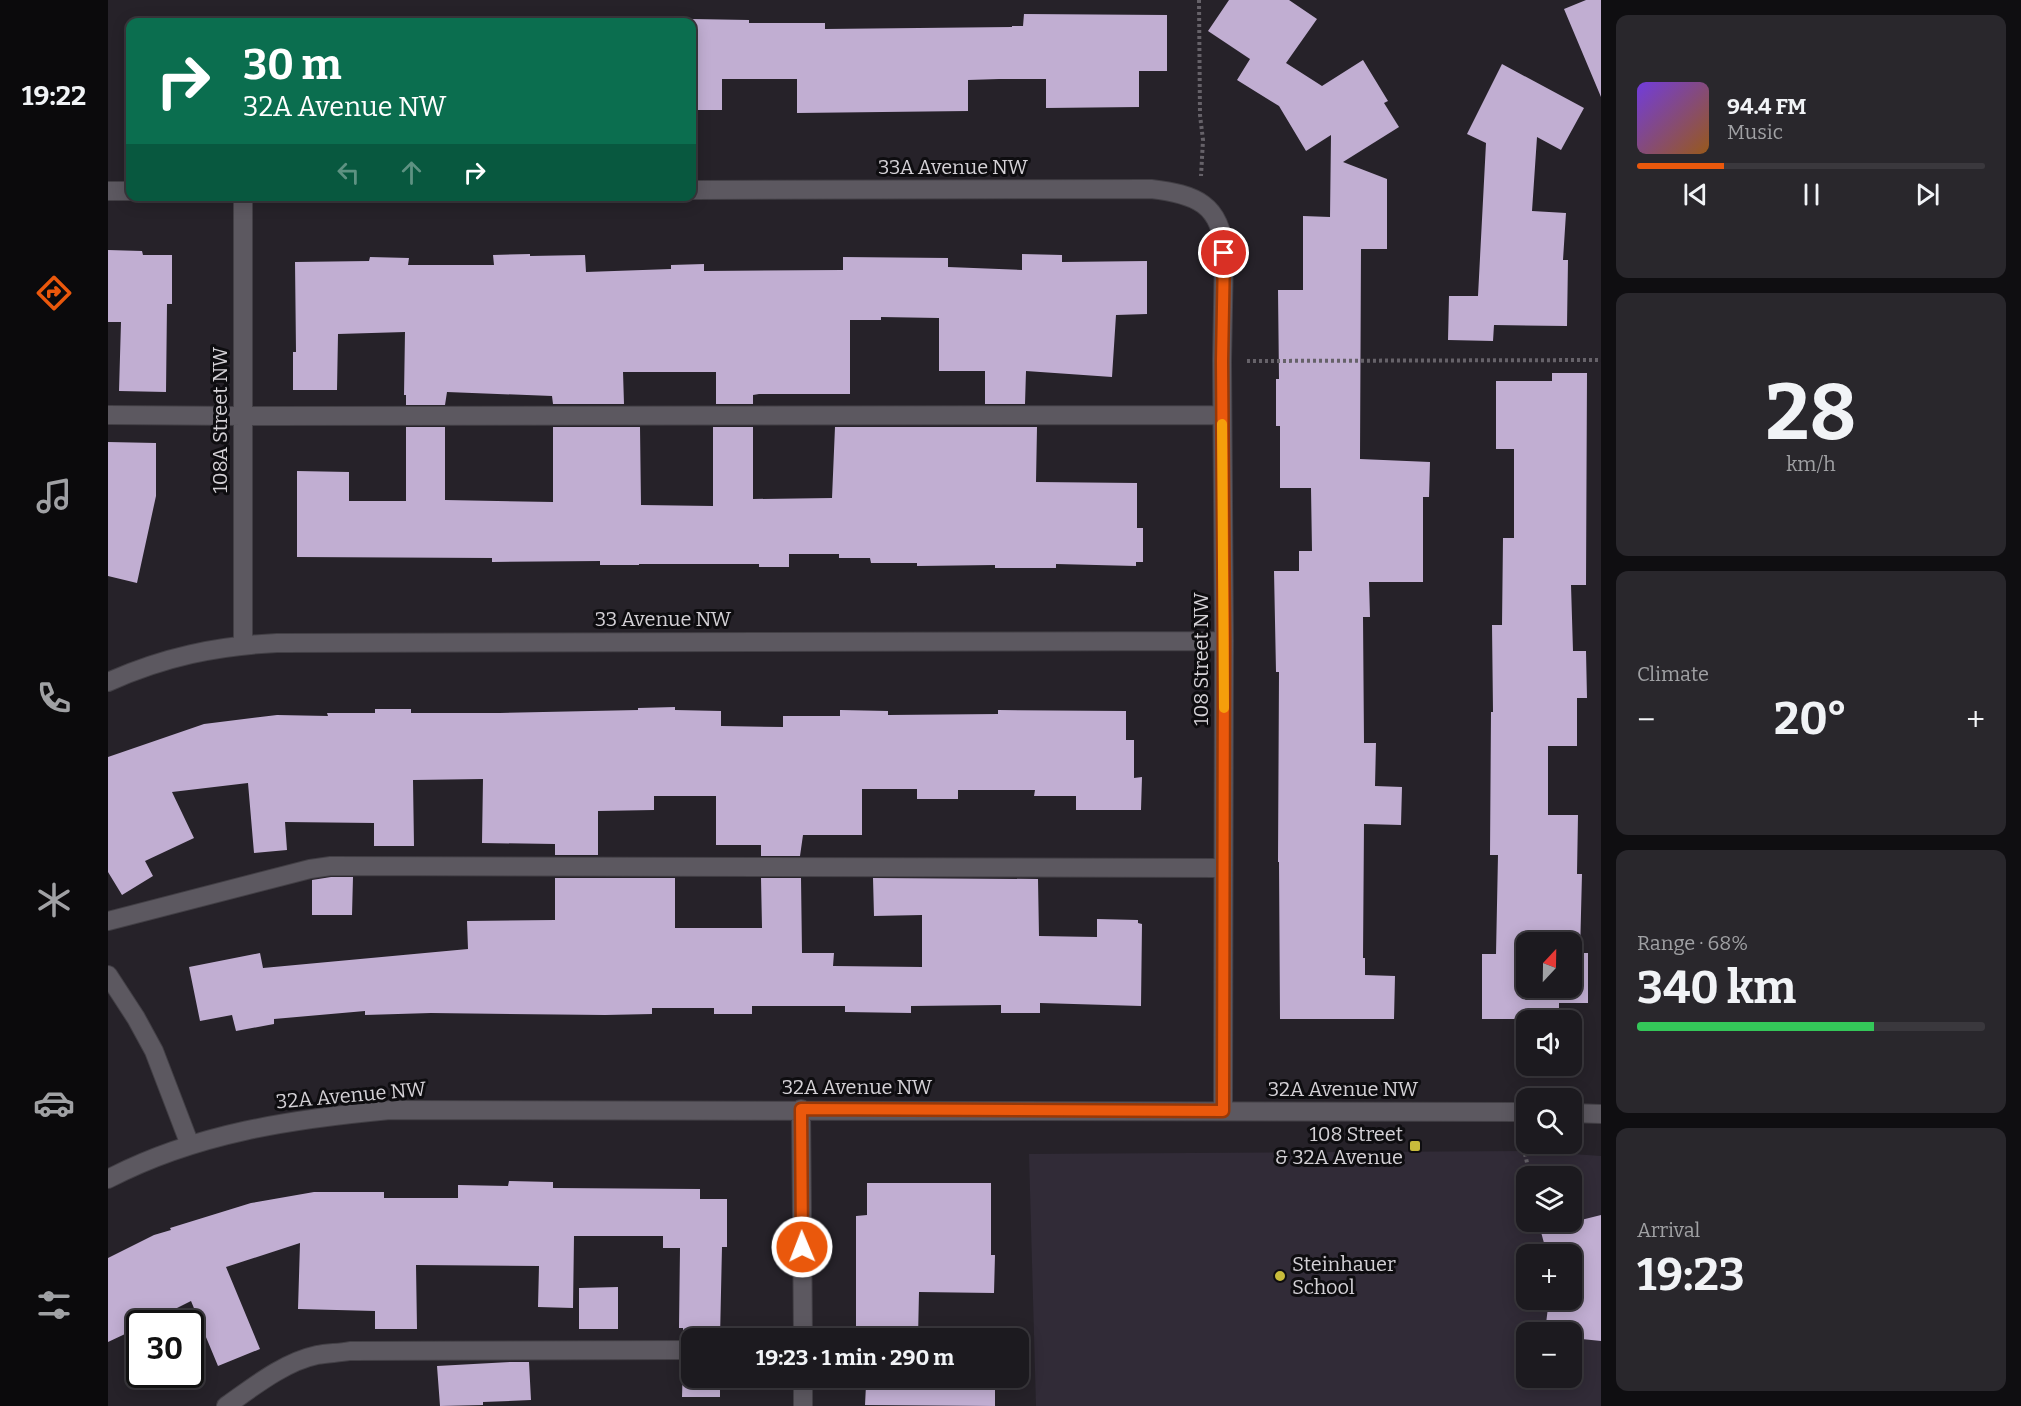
<!DOCTYPE html>
<html lang="en">
<head>
<meta charset="utf-8">
<style>
	:root { --surface:#1c1a1f; --page:#29272c; --text:#f1f3f6; --muted:#a0a1a4; --line:#3a383d; --accent:#ea580c }
	body { margin:0; font-family:Bitter,serif; background:var(--page); color:var(--text); height:100vh; display:flex; flex-direction:column; font-size:22px; white-space:nowrap }
	* { box-sizing:border-box; margin:0 }
	p { font-size:20px; color:var(--muted) }
	.icon { flex:none; width:33px; height:33px; fill:none; stroke:currentColor; stroke-width:2; stroke-linecap:round; stroke-linejoin:round }
	.map { position:relative; flex:1; overflow:hidden }
	.drawer { display:flex; flex-direction:column; gap:15px; padding:15px; background:#0f0e11; width:420px }
	.drawer>* { flex:none }
	.banner { position:absolute; left:18px; top:18px; width:570px; height:183px; border-radius:12px; box-shadow:0 3px 15px #0003,0 0 0 2px var(--line); background:#0b6e4f; color:#fff; overflow:hidden }
	.needle { width:39px; rotate:22deg }
	.fabs { position:absolute; left:1408px; top:932px; display:grid; gap:12px }
	.fabs a { display:grid; place-items:center; width:66px; height:66px; border-radius:12px; background:var(--surface); box-shadow:0 3px 15px #0003,0 0 0 2px var(--line); font-size:30px }
	.speed { position:absolute; left:18px; top:1310px; display:flex; gap:12px; font-size:30px; font-weight:700; text-align:center }
	.speed>* { display:grid; place-content:center; width:78px; height:78px; border-radius:50%; background:var(--surface); box-shadow:0 3px 15px #0003,0 0 0 2px var(--line); line-height:1 }
	.speed .limit { border:3px solid #111; border-radius:9px; background:#fff; color:#111 }
	.pin { position:absolute; display:grid; place-items:center; width:51px; height:51px; color:#fff; margin:-26px; border:3px solid #fff; border-radius:50%; box-shadow:0 2px 6px #0007 }
	.me { position:absolute; width:66px; margin:-33px; rotate:359deg; stroke-linejoin:round; filter:drop-shadow(0 0 4px #0008) }
	.turn { display:flex; align-items:center; gap:21px; height:126px; padding:0 18px; font-size:27px }
	.turn .icon { width:78px; height:78px; stroke-width:2.5 }
	.turn b { display:block; font-size:42px; line-height:51px }
	.lanes { display:flex; align-items:center; height:57px; padding:0 18px; background:#0003; justify-content:center; gap:30px; direction:ltr }
	.lanes .off { opacity:.35 }
	.big { font-size:45px; font-weight:700; line-height:1.1 }
	.drawer .tile { flex:1; display:flex; flex-direction:column; justify-content:center; gap:9px; min-width:0; padding:0 21px; border-radius:12px; background:var(--page) }
	.drawer .dial { align-items:center; gap:0 }
	.dial b { font-size:78px; line-height:1 }
	.song { display:flex; align-items:center; gap:18px }
	.cover { width:72px; height:72px; border-radius:9px; background:linear-gradient(135deg,hsl(260 70% 55%),hsl(30 70% 35%)) }
	.played { height:6px; border-radius:3px; background:linear-gradient(90deg,var(--accent) 25%,var(--line) 25%) }
	.keys { display:flex; justify-content:space-around; direction:ltr }
	.heat { display:flex; justify-content:space-between; align-items:center; font-size:33px; direction:ltr }
	.charge { height:9px; border-radius:4px; background:linear-gradient(90deg,#34c759 68%,var(--line) 0) }
	.trip { position:absolute; left:573px; top:1328px; width:348px; height:60px; border-radius:12px; background:var(--surface); box-shadow:0 3px 15px #0003,0 0 0 2px var(--line); font-weight:700; line-height:60px; text-align:center }
	main { display:flex; flex:1; min-height:0 }
	.tabs { display:flex; flex-direction:column; width:108px; justify-content:space-around; align-items:center; background:#0b0a0c; color:var(--muted) }
	.tabs .icon { width:42px; height:42px }
	.tabs .on { color:var(--accent) }
	.tabs b { font-size:27px; color:var(--text) }
	.map>svg:first-child { display:block }
	.built { fill:#312b37; fill-rule:evenodd }
	.building { fill:#c1aed2; fill-rule:evenodd }
	.lines { fill:none; stroke-linecap:round; stroke-linejoin:round }
	.minor-casing { stroke:#423f45; stroke-width:20 }
	.path { stroke:#666269; stroke-width:4; stroke-dasharray:3 3; stroke-linecap:butt }
	.minor { stroke:#5c5860; stroke-width:18 }
	.route-casing { stroke:#983908; stroke-width:15 }
	.route { stroke:#ea580c; stroke-width:10 }
	.slow { stroke:#f59e0b; stroke-width:10 }
	.poi-dot { fill:#c8bb3b; stroke:#0e0d10; stroke-width:2 }
	.labels { text-anchor:middle; dominant-baseline:central; stroke-width:6; stroke-linejoin:round; paint-order:stroke }
	.street-label { font-size:20px; fill:#d4d1d6; stroke:#0e0d10 }
	.poi-label { font-size:20px; fill:#d4d1d6; stroke:#0e0d10; text-anchor:end }
</style>
</head>
<body>
<main>
<nav class="tabs">
<b>19:22</b>
<svg class="icon on" aria-label="directions" viewBox="0 0 24 24"><path d="M12 3l9 9-9 9-9-9zM9 14v-3h6M13 9l2 2-2 2"/></svg>
<svg class="icon" aria-label="music" viewBox="0 0 24 24"><path d="M9 18V5l10-2v13"/><circle cx="6" cy="18" r="3"/><circle cx="16" cy="16" r="3"/></svg>
<svg class="icon" aria-label="phone" viewBox="0 0 24 24"><path d="M5 4h4l2 5-3 2q2 4 5 5l2-3 5 2v4C11 20 4 13 5 4z"/></svg>
<svg class="icon" aria-label="climate" viewBox="0 0 24 24"><path d="M12 3v18M4 7l16 10M4 17L20 7"/></svg>
<svg class="icon" aria-label="car" viewBox="0 0 24 24"><path d="M5 17H2v-5l4-1 3-4h7l3 4 3 1v5h-3M9 17h6M6 11h13"/><circle cx="7" cy="17" r="2"/><circle cx="17" cy="17" r="2"/></svg>
<svg class="icon" aria-label="filters" viewBox="0 0 24 24"><path d="M4 7h16M4 17h16"/><circle cx="9" cy="7" r="2"/><circle cx="15" cy="17" r="2"/></svg>
</nav>
<div class="map">
<svg width="1493" height="1406" viewBox="0 0 1493 1406">
	<rect width="100%" height="100%" fill="#262229"/>
	<path class="built" d="M1423,1151l70,5v250h-565l-7,-252zM1419,1176h45v45h-45zM1419,1254h45v45h-45zM1419,1332h45v45h-45z"/>
	<path class="building" d="M1121,0h60l28,19 -31,44 36,23 41,-26 25,41 -4,2 15,24 -56,35 44,17v70h-26l-1,210 70,3 -1,35h-6v85h-54l1,35h-7l1,126h12l-1,43 27,1 -1,38 -37,-1 -1,134h2v17l30,1 -1,43h-114l-1,-157h-1l1,-190h-3l-2,-101h25v-20h13l-1,-63h-31v-62h-4v-47h3l-1,-89h25v-74l27,1 1,-82 -25,16 -27,-45 -42,-26 13,-21 -42,-28z
		M1478,0h15v97l-37,-88z
		M916,14l143,1v56h-28v36l-93,1v-29h-47l-31,1v31l-171,2v-34h-75v31h-30v-91l57,1v3h76v6l187,-2v-1h11z
		M1394,64l82,44 -23,42 -24,-13 -5,74 34,2 -3,47h5l-1,66 -73,-1 -1,16 -45,-1 1,-44h29l8,-153 -19,-9z
		M0,250l34,1 1,4h29v49h-5l-1,88 -47,-1 2,-69h-13z
		M422,254v2l55,-1 1,17 85,-3v-4l33,-1v7l139,-1v-13l105,1v9l74,3v-16l40,1v7l85,-1v53l-31,1 -4,62 -86,-6 -1,33h-40v-33h-46v-53l-58,-1v3h-31v74h-91l-6,1v9h-37v-32h-93l1,32h-71l-1,-8 -105,-4 -2,13h-39v-10h-2l1,-63 -67,2 -1,56h-44v-38h3l-1,-90 74,-1 1,-4 39,1 -1,7h86l-1,-10z
		M1444,373h35l-1,212h-15l2,66h13l1,47h-10v48h-29v69h30l-1,59h5l-2,79h8v50h-29v9h-38v7h-39v-65h14l2,-99h-8l1,-143h2l-1,-87h10l1,-87h11v-89h-18v-68h56zM1419,942h45v45h-45z
		M298,427h39v73l108,2v-75h87l1,78 72,1v-79h40v72l79,-1 3,-71h202l-1,55 101,1v45h6v34h-7v4l-80,-2v4h-61v-3l-78,1v-3h-46l-1,-5h-31v-4h-50v13h-30v-3h-120v1h-39v-4l-108,1v-4l-195,-1v-86l52,1v29h57z
		M0,442l48,1v53l-19,87 -29,-7z
		M567,707v3l46,1v15l62,1v-11h57v-6l48,1v4l110,-1v-4l128,1v29h8v38l8,-1 -1,33h-65v-14h-42l1,-6h-77v9h-41v-10h-55v46h-59l-3,21h-39v-11h-45v-49h-62v14l-56,1v44h-43v-11l-73,-1 1,-64 -70,1 1,66h-40v-23l-89,-1 2,28 -33,3 -6,-70 -76,9 22,46 -49,23 8,15 -31,19 -14,-23v-115l96,-33 73,-9 51,1 -1,-3h48v-4h36v4h89l138,-3v-2z
		M223,877h22l-1,38h-40v-35z
		M447,878h120v50h87l-1,-50h40l1,75h32l-1,13 89,1v-52l-48,1 -1,-38 165,1 1,57 58,1v-18l41,1v3l4,1 -1,82 -101,-3v10h-39v-8l-90,1v7l-66,-1v-6h-93v8h-38v-6h-62v6l-47,1 -174,-2 -66,2v-4l-91,8v5l-38,7 -4,-16 -32,6 -11,-54 71,-14 3,15 205,-19 -1,-28 88,-1z
		M401,1181l44,1v6l147,1v10h27v48h-5l-2,91 -37,1v-11h-4l1,-80h-17v-12h-89l-1,72 -35,-1 1,-41 -123,-1 1,64h-42v-18l-77,-2 2,-66 -74,24 34,82 -42,17 -27,-65 -44,22h-7v4l-32,15v-84l46,-23 17,-5 -1,-2 81,-25 63,-11h70v6h74v-13l50,1z
		M759,1183h124v72h4l-1,38 -75,-1 -1,46h-62v-122l11,-1z
		M1493,1215v126l-29,-3v-6h-27l4,-33h23v-45h-25l-9,-33h39z
		M510,1287v42h-39v-41z
		M575,1361h9v16h28v20h-38z
		M402,1362h19l2,38 -48,2v3l-43,1 -3,-40z
		M748,1377h139v29l-130,-1 1,-20h-10z"/>
	<g class="lines">
		<defs>
			<path id="minor" d="M584,190l459,-1c44,5 71,15 73,64l-2,108 2,280 -1,470
				M0,191h22
				M0,415l135,1 979,-1
				M135,644v-448
				M0,682c56,-25 108,-36 169,-39l947,-2
				M0,921l202,-52 21,-3 892,2
				M0,975l28,43 18,33 36,94
				M693,1109l2,229
				M1464,1113l29,1
				M0,1179c88,-46 185,-60 282,-69l1137,2
				M695,1377v29
				M118,1406c27,-19 58,-44 91,-51 10,-2 22,-2 33,-4l342,-1"/>
		</defs>
		<use href="#minor" class="minor-casing"/>
		<path class="path" d="M1091,0l1,115 3,25 -2,36
			M1139,361l354,-1
			M1413,1136l9,40"/>
		<use href="#minor" class="minor"/>
	</g>
	<g class="lines">
		<defs>
			<path id="route" d="M694,1247l-1,-138 422,2 1,-470 -2,-280 2,-108"/>
		</defs>
		<use href="#route" class="route-casing"/>
		<use href="#route" class="route"/>
		<path class="slow" d="M1114,424l2,284"/>
	</g>
	<g class="poi-dot">
		<rect x="1301" y="1140" width="12" height="12" rx="3"/>
		<circle cx="1172" cy="1276" r="6"/>
	</g>
	<g class="labels">
		<g class="street-label">
			<text x="845" y="167">33A Avenue NW</text>
			<text transform="translate(112 420) rotate(-90)">108A Street NW</text>
			<text x="555" y="619">33 Avenue NW</text>
			<text transform="translate(1093 659) rotate(-90)">108 Street NW</text>
			<text x="749" y="1087">32A Avenue NW</text>
			<text x="1235" y="1089">32A Avenue NW</text>
			<text transform="translate(243 1095) rotate(-5)">32A Avenue NW</text>
		</g>
		<g class="poi-label">
			<text x="1295" y="1134">108 Street<tspan x="1295" dy="23">&amp; 32A Avenue</tspan></text>
			<text x="1184" y="1264" text-anchor="start">Steinhauer<tspan x="1184" dy="23">School</tspan></text>
		</g>
	</g>
</svg>
<div class="fabs">
<a><svg class="needle" viewBox="-14 -14 28 28"><path d="M0-13l5 13h-10z" fill="#e53935"/><path d="M0 13l5-13h-10z" fill="#a0a1a4"/></svg></a>
<a><svg class="icon" aria-label="sound" viewBox="0 0 24 24"><path d="M4 9h4l5-4v14l-5-4H4zM17 9q2 3 0 6"/></svg></a>
<a><svg class="icon" aria-label="search" viewBox="0 0 24 24"><circle cx="10" cy="10" r="6"/><path d="M15 15l6 6"/></svg></a>
<a><svg class="icon" aria-label="layers" viewBox="0 0 24 24"><path d="M12 4l9 5-9 5-9-5zM3 14l9 5 9-5"/></svg></a>
<a>+</a>
<a>−</a>
</div>
<div class="speed"><div class="limit">30</div></div>
<div class="pin" style="left:1116px;top:253px;background:#d93025"><svg class="icon" aria-label="arrive" viewBox="0 0 24 24"><path d="M6 21V4h12l-3 4 3 4H6"/></svg></div>
<svg class="me" style="left:694px;top:1247px" viewBox="-20 -20 40 40"><circle r="17" fill="#ea580c" stroke="#fff" stroke-width="3"/><path d="M0-11L8 9 0 5-8 9z" fill="#fff"/></svg>
<div class="trip">19:23 · 1 min · 290 m</div>
<div class="banner">
<div class="turn"><svg class="icon" aria-label="right" viewBox="0 0 24 24"><path d="M7 20v-9h11M14 6l5 5-5 5"/></svg><div><b>30 m</b>32A Avenue NW</div></div>
<div class="lanes"><svg class="icon off" aria-label="left" viewBox="0 0 24 24"><path d="M17 20v-9H6M10 6l-5 5 5 5"/></svg><svg class="icon off" aria-label="ahead" viewBox="0 0 24 24"><path d="M12 20V5M6 11l6-6 6 6"/></svg><svg class="icon" aria-label="right" viewBox="0 0 24 24"><path d="M7 20v-9h11M14 6l5 5-5 5"/></svg></div>
</div>
</div>
<section class="drawer">
<div class="tile">
<div class="song"><i class="cover"></i><div><b>94.4 FM</b><p>Music</p></div></div>
<div class="played"></div>
<div class="keys"><svg class="icon" aria-label="previous" viewBox="0 0 24 24"><path d="M18 5L8 12l10 7zM5 5v14"/></svg><svg class="icon" aria-label="pause" viewBox="0 0 24 24"><path d="M8 5v14M16 5v14"/></svg><svg class="icon" aria-label="next" viewBox="0 0 24 24"><path d="M6 5l10 7-10 7zM19 5v14"/></svg></div>
</div>
<div class="tile dial"><b>28</b><p>km/h</p></div>
<div class="tile"><p>Climate</p>
<div class="heat"><a>−</a><b class="big">20°</b><a>+</a></div>
</div>
<div class="tile"><p>Range · 68%</p><b class="big">340 km</b><div class="charge"></div></div>
<div class="tile"><p>Arrival</p><b class="big">19:23</b></div>
</section>
</main>
</body>
</html>
